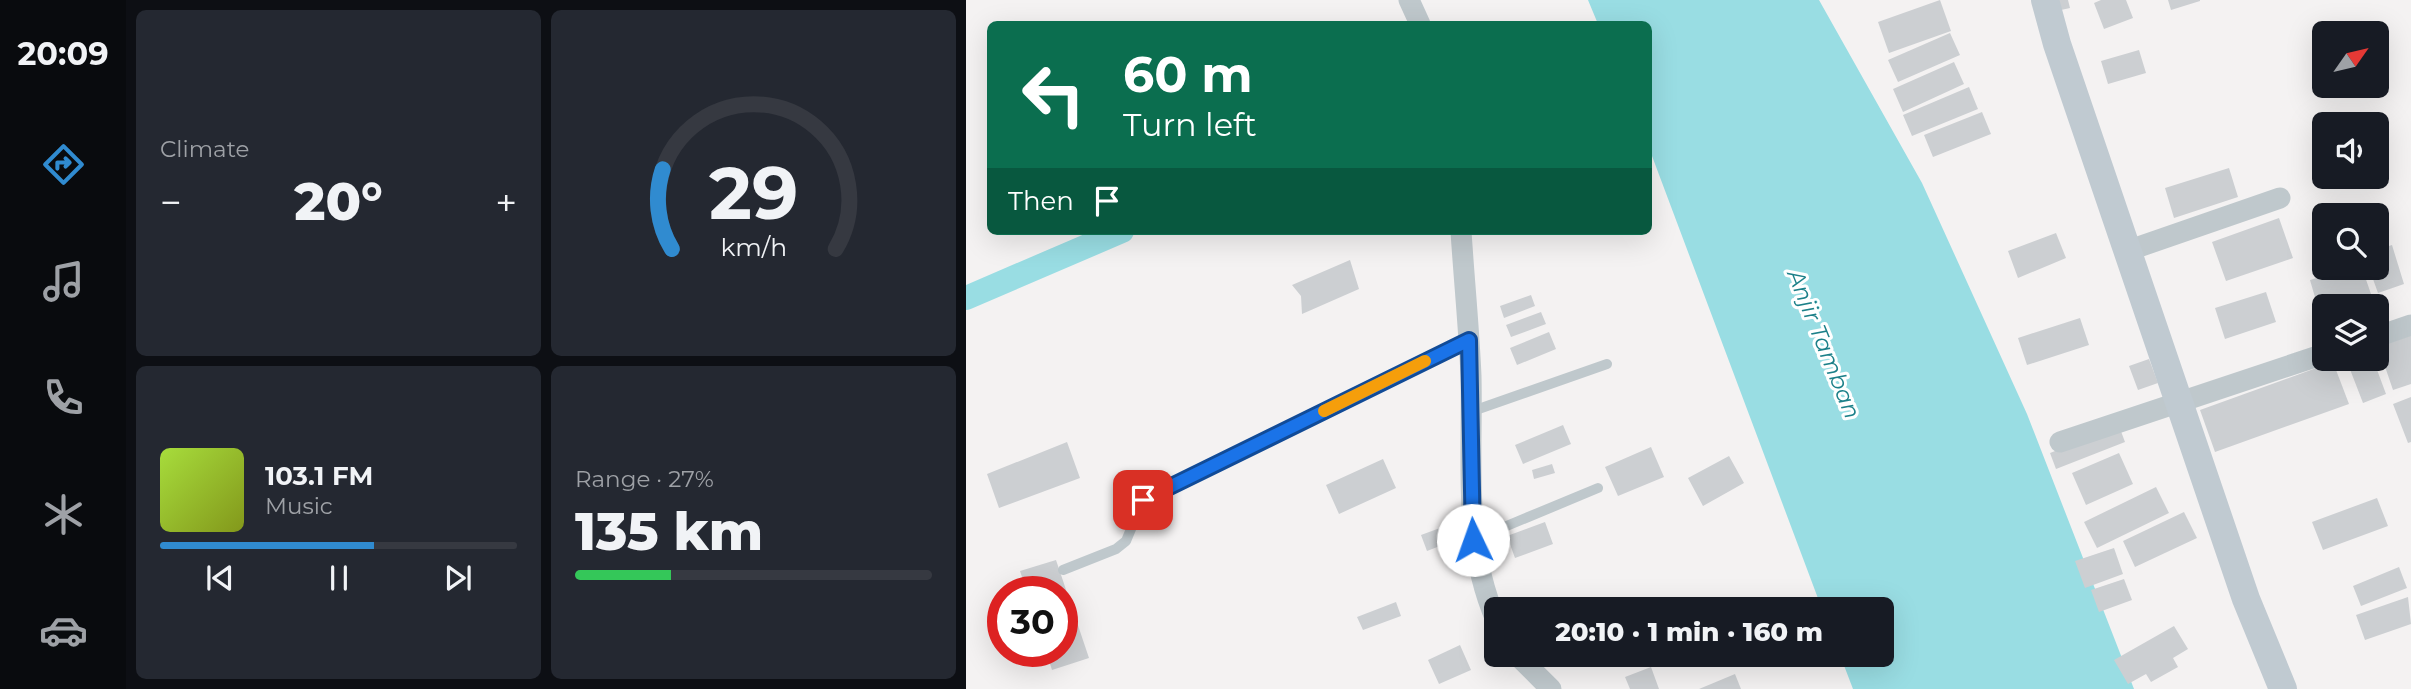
<!DOCTYPE html>
<html lang="en">
<head>
<meta charset="utf-8">
<style>
	:root { --surface:#171b24; --page:#242831; --text:#f1f3f6; --muted:#9ea1a6; --line:#363941; --accent:#308bd0 }
	body { margin:0; font-family:Montserrat,sans-serif; background:var(--page); color:var(--text); height:100vh; display:flex; flex-direction:column; font-size:26px; white-space:nowrap }
	* { box-sizing:border-box; margin:0 }
	p { font-size:23px; color:var(--muted) }
	.icon { flex:none; width:38px; height:38px; fill:none; stroke:currentColor; stroke-width:2; stroke-linecap:round; stroke-linejoin:round }
	.map { position:relative; flex:1; overflow:hidden }
	.side { display:flex; flex-direction:column; gap:10px; padding:10px; background:#0d0f14; width:840px }
	.side>* { flex:none }
	.top-card { position:absolute; left:21px; top:21px; width:665px; height:214px; border-radius:10px; box-shadow:0 7px 28px #0002; background:#0b6e4f; color:#fff; overflow:hidden }
	.needle { width:46px; rotate:56deg }
	.controls { position:absolute; left:1346px; top:21px; display:grid; gap:14px }
	.controls a { display:grid; place-items:center; width:77px; height:77px; border-radius:10px; background:var(--surface); box-shadow:0 7px 28px #0002; font-size:35px }
	.speed { position:absolute; left:21px; top:576px; display:flex; gap:14px; font-size:35px; font-weight:700; text-align:center }
	.speed>* { display:grid; place-content:center; width:91px; height:91px; border-radius:50%; background:var(--surface); box-shadow:0 7px 28px #0002; line-height:1 }
	.speed .limit { border:10px solid #d22; background:#fff; color:#111 }
	.pin { position:absolute; display:grid; place-items:center; width:60px; height:60px; color:#fff; margin:-30px; border-radius:14px; box-shadow:0 4px 10px #0006 }
	.me { position:absolute; width:77px; margin:-38px; rotate:357deg; stroke-linejoin:round; filter:drop-shadow(0 0 5px #0008) }
	.turn { display:flex; align-items:center; gap:24px; height:147px; padding:0 21px; font-size:32px }
	.turn .icon { width:91px; height:91px; stroke-width:2.5 }
	.turn b { display:block; font-size:49px; line-height:60px }
	.then { display:flex; align-items:center; height:66px; padding:0 21px; background:#0003; gap:14px; font-size:26px }
	.big { font-size:52px; font-weight:800; line-height:1.1 }
	.side .tile { flex:1; display:flex; flex-direction:column; justify-content:center; gap:10px; min-width:0; padding:0 24px; border-radius:10px; background:var(--page) }
	.side .dial { align-items:center; gap:0 }
	.dial svg { height:182px; overflow:visible; fill:none; stroke:var(--line); stroke-width:7; stroke-linecap:round; text-anchor:middle }
	.dial text { fill:var(--text); stroke:none }
	.song { display:flex; align-items:center; gap:21px }
	.cover { width:84px; height:84px; border-radius:10px; background:linear-gradient(135deg,hsl(80 70% 55%),hsl(70 70% 35%)) }
	.played { height:7px; border-radius:4px; background:linear-gradient(90deg,var(--accent) 60%,var(--line) 60%) }
	.keys { display:flex; justify-content:space-around; direction:ltr }
	.heat { display:flex; justify-content:space-between; align-items:center; font-size:38px; direction:ltr }
	.charge { height:10px; border-radius:5px; background:linear-gradient(90deg,#34c759 27%,var(--line) 0) }
	.side .tiles { flex:1; display:grid; gap:10px; grid-template-columns:repeat(2,1fr) }
	.trip { position:absolute; left:518px; top:597px; width:410px; height:70px; border-radius:10px; background:var(--surface); box-shadow:0 7px 28px #0002; font-weight:800; line-height:70px; text-align:center }
	main { display:flex; flex:1; min-height:0 }
	.dock { display:flex; flex-direction:column; width:126px; justify-content:space-around; align-items:center; background:#090b0e; color:var(--muted) }
	.dock .icon { width:49px; height:49px }
	.dock .on { color:var(--accent) }
	.dock b { font-size:32px; color:var(--text) }
	.map>svg:first-child { display:block }
	.water { fill:#99dde3 }
	.lines { fill:none; stroke-linecap:round; stroke-linejoin:round }
	.canal { stroke:#99dde3; stroke-width:24 }
	.building { fill:#cccfd2 }
	.lane { stroke:#bfc8cc; stroke-width:10 }
	.street { stroke:#bfc8cc; stroke-width:21 }
	.secondary { stroke:#c0cad1; stroke-width:28 }
	.route-casing { stroke:#114b97; stroke-width:18 }
	.route { stroke:#1a73e8; stroke-width:12 }
	.slow { stroke:#f59e0b; stroke-width:12 }
	.labels { text-anchor:middle; dominant-baseline:central; stroke-width:6; stroke-linejoin:round; paint-order:stroke }
	.water-label { font-size:23px; font-style:italic; fill:#1c8089; stroke:#fff }
</style>
</head>
<body>
<main>
<nav class="dock">
<b>20:09</b>
<svg class="icon on" aria-label="directions" viewBox="0 0 24 24"><path d="M12 3l9 9-9 9-9-9zM9 14v-3h6M13 9l2 2-2 2"/></svg>
<svg class="icon" aria-label="music" viewBox="0 0 24 24"><path d="M9 18V5l10-2v13"/><circle cx="6" cy="18" r="3"/><circle cx="16" cy="16" r="3"/></svg>
<svg class="icon" aria-label="phone" viewBox="0 0 24 24"><path d="M5 4h4l2 5-3 2q2 4 5 5l2-3 5 2v4C11 20 4 13 5 4z"/></svg>
<svg class="icon" aria-label="climate" viewBox="0 0 24 24"><path d="M12 3v18M4 7l16 10M4 17L20 7"/></svg>
<svg class="icon" aria-label="car" viewBox="0 0 24 24"><path d="M5 17H2v-5l4-1 3-4h7l3 4 3 1v5h-3M9 17h6M6 11h13"/><circle cx="7" cy="17" r="2"/><circle cx="17" cy="17" r="2"/></svg>
</nav>
<section class="side">
<div class="tiles">
<div class="tile"><p>Climate</p>
<div class="heat"><a>−</a><b class="big">20°</b><a>+</a></div>
</div>
<div class="tile dial"><svg viewBox="0 0 100 80">
<path d="M14 69A42 42 0 1 1 86 69"/>
<path d="M14 69A42 42 0 0 1 10 34" stroke="#308bd0"/>
<text x="50" y="56" font-size="32" font-weight="700">29</text>
<text x="50" y="72" font-size="11">km/h</text>
</svg></div>
<div class="tile">
<div class="song"><i class="cover"></i><div><b>103.1 FM</b><p>Music</p></div></div>
<div class="played"></div>
<div class="keys"><svg class="icon" aria-label="previous" viewBox="0 0 24 24"><path d="M18 5L8 12l10 7zM5 5v14"/></svg><svg class="icon" aria-label="pause" viewBox="0 0 24 24"><path d="M8 5v14M16 5v14"/></svg><svg class="icon" aria-label="next" viewBox="0 0 24 24"><path d="M6 5l10 7-10 7zM19 5v14"/></svg></div>
</div>
<div class="tile"><p>Range · 27%</p><b class="big">135 km</b><div class="charge"></div></div>
</div>
</section>
<div class="map">
<svg width="1445" height="689" viewBox="0 0 1445 689">
	<rect width="100%" height="100%" fill="#f4f2f2"/>
	<path class="water" d="M622,0h231l103,183 105,231 107,275h-281l-13,-34 41,-1v-45h-59l-173,-461 -1,-124h-50z"/>
	<g class="lines">
		<path class="canal" d="M0,298l156,-67"/>
	</g>
	<path class="building" d="M974,0l11,31 -62,22 -11,-31z
		M1083,0h19l2,8 -18,4z
		M1135,0h25l7,18 -29,11 -10,-26z
		M1202,0h32v1l-29,9z
		M984,33l10,22 -62,27 -10,-22z
		M1173,50l7,23 -38,11 -7,-23z
		M988,62l10,22 -61,28 -10,-23z
		M1003,87l9,22 -66,27 -9,-21z
		M1016,112l9,22 -58,23 -9,-22z
		M1263,168l9,29 -64,21 -9,-30z
		M1313,218l14,40 -67,23 -14,-39z
		M1090,233l10,25 -48,20 -10,-27z
		M1426,245l12,39 -26,9 -9,-25h7v-18z
		M384,260l9,29 -57,25 -1,-18 -9,-11z
		M1383,268h13l9,26 -47,12 -5,5 -9,-31z
		M1300,292l10,30 -51,17 -10,-31z
		M565,295l4,11 -31,12 -4,-12z
		M575,312l5,12 -35,13 -5,-12z
		M1114,318l9,27 -62,20 -9,-27z
		M583,332l7,17 -39,16 -7,-17z
		M1445,335v49l-18,6 -15,-44z
		M1183,359l9,24 -20,7 -9,-24z
		M1380,359h27l13,35 -23,9z
		M1367,362l16,42 -134,48 -15,-42z
		M1445,397v45l-3,1 -15,-39z
		M597,425l8,19 -48,20 -8,-19z
		M1153,426l6,16 -69,27 -6,-16z
		M101,442l13,36 -81,30 -12,-34z
		M685,447l13,30 -46,19 -13,-29z
		M1153,453l14,31 -47,21 -14,-32z
		M763,456l15,27 -41,23 -15,-28z
		M417,459l13,29 -57,26 -13,-29z
		M586,464l3,9 -21,6 -2,-9z
		M1190,487l13,26 -72,35 -13,-26z
		M1411,498l11,28 -65,24 -11,-28z
		M1218,512l13,26 -62,29 -12,-26z
		M579,522l8,22 -38,14 -8,-22z
		M474,528l5,16 -18,7 -6,-16z
		M1148,548l9,26 -38,14 -10,-27z
		M90,560l33,98 -37,12 -6,-19h16v-59h-35l-7,-21z
		M1433,567l8,21 -46,18 -8,-20z
		M1158,579l8,21 -33,12 -8,-22z
		M1442,597l3,27 -46,16 -9,-25z
		M430,602l5,14 -38,14 -6,-13z
		M1208,626l14,23 -15,9 5,9 -27,15 -5,-8 -18,10 -14,-24z
		M494,645l11,25 -32,14 -11,-24z
		M683,654h21v1l-18,7z
		M685,667l8,22h-29l-5,-12z
		M769,674l6,15h-42z"/>
	<g class="lines">
		<path class="lane" d="M504,412l137,-48
			M507,540l125,-52
			M97,570l53,-21 10,-8 17,-41 326,-161"/>
		<path class="street" d="M443,0l11,24
			M495,231c3,48 8,97 10,145 2,84 -9,166 25,244
			M1161,251l153,-53
			M1410,337l35,-12
			M1094,442l264,-88
			M550,654l35,35"/>
		<path class="secondary" d="M1079,0l12,44 189,555 37,90"/>
	</g>
	<g class="lines">
		<defs>
			<path id="route" d="M177,500l326,-160 4,200"/>
		</defs>
		<use href="#route" class="route-casing"/>
		<use href="#route" class="route"/>
		<path class="slow" d="M358,411l101,-50"/>
	</g>
	<g class="labels">
		<g class="water-label">
			<text transform="translate(858 344) rotate(68)">Anjir Tamban</text>
		</g>
	</g>
</svg>
<div class="controls">
<a><svg class="needle" viewBox="-14 -14 28 28"><path d="M0-13l5 13h-10z" fill="#e53935"/><path d="M0 13l5-13h-10z" fill="#9ea1a6"/></svg></a>
<a><svg class="icon" aria-label="sound" viewBox="0 0 24 24"><path d="M4 9h4l5-4v14l-5-4H4zM17 9q2 3 0 6"/></svg></a>
<a><svg class="icon" aria-label="search" viewBox="0 0 24 24"><circle cx="10" cy="10" r="6"/><path d="M15 15l6 6"/></svg></a>
<a><svg class="icon" aria-label="layers" viewBox="0 0 24 24"><path d="M12 4l9 5-9 5-9-5zM3 14l9 5 9-5"/></svg></a>
</div>
<div class="speed"><div class="limit">30</div></div>
<div class="pin" style="left:177px;top:500px;background:#d93025"><svg class="icon" aria-label="arrive" viewBox="0 0 24 24"><path d="M6 21V4h12l-3 4 3 4H6"/></svg></div>
<svg class="me" style="left:507px;top:540px" viewBox="-20 -20 40 40"><circle r="19" fill="#fff"/><path d="M0-13L10 11 0 6-10 11z" fill="#1a73e8"/></svg>
<div class="trip">20:10 · 1 min · 160 m</div>
<div class="top-card">
<div class="turn"><svg class="icon" aria-label="left" viewBox="0 0 24 24"><path d="M17 20v-9H6M10 6l-5 5 5 5"/></svg><div><b>60 m</b>Turn left</div></div>
<div class="then">Then<svg class="icon" aria-label="arrive" viewBox="0 0 24 24"><path d="M6 21V4h12l-3 4 3 4H6"/></svg></div>
</div>
</div>
</main>
</body>
</html>
